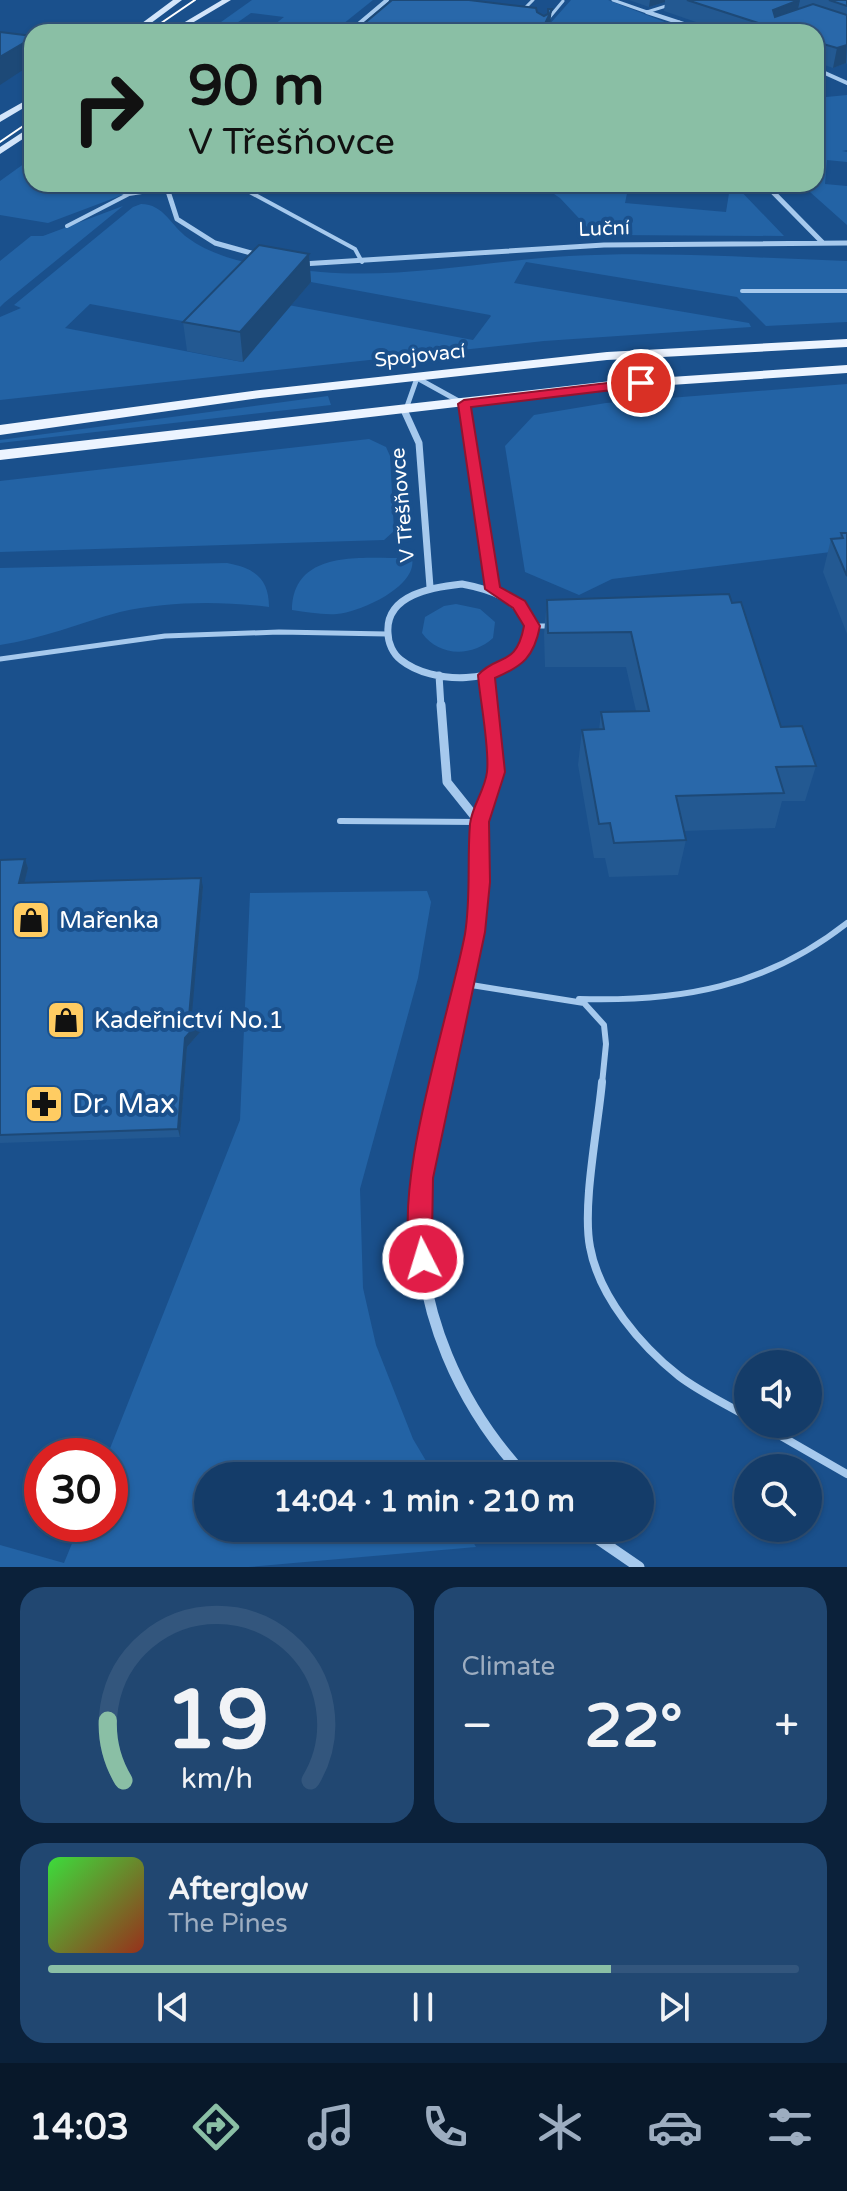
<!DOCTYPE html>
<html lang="en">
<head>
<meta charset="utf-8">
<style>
	:root { --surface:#143c69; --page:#214771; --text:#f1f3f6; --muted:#9dadc0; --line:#33567d; --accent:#8abfa5 }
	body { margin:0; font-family:"Varela Round",sans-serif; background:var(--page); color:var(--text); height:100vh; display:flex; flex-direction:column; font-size:30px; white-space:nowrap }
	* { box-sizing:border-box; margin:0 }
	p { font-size:26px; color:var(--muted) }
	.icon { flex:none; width:44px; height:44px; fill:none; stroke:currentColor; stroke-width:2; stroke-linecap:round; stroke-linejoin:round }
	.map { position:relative; height:1567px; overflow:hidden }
	.drawer { display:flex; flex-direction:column; gap:20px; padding:20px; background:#0b213a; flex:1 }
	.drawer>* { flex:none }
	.guide { position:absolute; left:24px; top:24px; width:800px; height:168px; border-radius:24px; box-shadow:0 2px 6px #0004,0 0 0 2px var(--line); background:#8abfa5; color:#111; overflow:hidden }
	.buttons { position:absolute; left:734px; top:1350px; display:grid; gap:16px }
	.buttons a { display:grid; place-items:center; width:88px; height:88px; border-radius:50%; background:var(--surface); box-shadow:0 2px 6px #0004,0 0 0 2px var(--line); font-size:40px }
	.speed { position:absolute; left:24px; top:1438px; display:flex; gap:16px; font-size:40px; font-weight:700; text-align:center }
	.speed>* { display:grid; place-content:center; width:104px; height:104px; border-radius:50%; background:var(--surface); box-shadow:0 2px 6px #0004,0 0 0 2px var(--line); line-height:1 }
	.speed .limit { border:12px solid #d22; background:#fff; color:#111 }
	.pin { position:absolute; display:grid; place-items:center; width:68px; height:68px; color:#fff; margin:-34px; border:4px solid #fff; border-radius:50%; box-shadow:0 2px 8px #0007 }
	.me { position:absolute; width:88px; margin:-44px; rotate:355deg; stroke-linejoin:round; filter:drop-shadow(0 0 6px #0008) }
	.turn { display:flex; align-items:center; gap:28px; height:168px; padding:0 32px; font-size:36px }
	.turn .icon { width:104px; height:104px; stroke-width:2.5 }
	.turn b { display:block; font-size:56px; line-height:68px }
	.big { font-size:60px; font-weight:800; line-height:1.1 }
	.drawer .card { flex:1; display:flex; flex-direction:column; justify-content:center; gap:12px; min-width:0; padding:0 28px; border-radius:24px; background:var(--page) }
	.drawer .dial { align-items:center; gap:0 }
	.dial svg { height:208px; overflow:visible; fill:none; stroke:var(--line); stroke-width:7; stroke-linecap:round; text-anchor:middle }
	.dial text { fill:var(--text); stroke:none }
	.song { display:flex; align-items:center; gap:24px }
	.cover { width:96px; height:96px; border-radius:12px; background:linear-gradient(135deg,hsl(120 70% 55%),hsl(10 70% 35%)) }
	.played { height:8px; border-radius:4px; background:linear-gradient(90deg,var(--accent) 75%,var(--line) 75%) }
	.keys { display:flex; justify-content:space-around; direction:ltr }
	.heat { display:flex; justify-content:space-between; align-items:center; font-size:44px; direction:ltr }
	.drawer .tiles { flex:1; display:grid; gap:20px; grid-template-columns:1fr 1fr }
	.card:last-child { grid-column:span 2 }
	.trip { position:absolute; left:194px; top:1462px; width:460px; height:80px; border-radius:40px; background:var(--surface); box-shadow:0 2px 6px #0004,0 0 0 2px var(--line); font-weight:800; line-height:80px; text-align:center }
	.menu { display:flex; height:128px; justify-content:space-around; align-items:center; background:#08182a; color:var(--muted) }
	.menu .icon { width:56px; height:56px }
	.menu .on { color:var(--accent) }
	.menu b { font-size:36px; color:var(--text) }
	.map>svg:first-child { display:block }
	.green { fill:#2363a5; fill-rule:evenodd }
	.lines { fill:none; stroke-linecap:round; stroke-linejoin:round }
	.service-far4 { stroke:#a6c9ed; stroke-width:3 }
	.service-far3 { stroke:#a6c9ed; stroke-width:4 }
	.service-far2 { stroke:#a6c9ed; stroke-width:5 }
	.service-far1 { stroke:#a6c9ed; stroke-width:6 }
	.service { stroke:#a6c9ed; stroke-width:8 }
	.minor-far4 { stroke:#a6c9ed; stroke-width:4 }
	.minor-far3 { stroke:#a6c9ed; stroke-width:5 }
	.minor-far2 { stroke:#a6c9ed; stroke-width:7 }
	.minor-far1 { stroke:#a6c9ed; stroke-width:9 }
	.minor { stroke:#a6c9ed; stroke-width:11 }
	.secondary { fill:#d3e5fa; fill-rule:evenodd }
	.primary { fill:#ecf4ff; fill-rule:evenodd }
	.tram { stroke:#fff; stroke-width:2 }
	.wall { fill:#235992 }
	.shaded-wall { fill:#1d4977 }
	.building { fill:#2968aa; stroke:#1d4977; stroke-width:2 }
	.route { fill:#e11d48; stroke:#92132f; stroke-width:2 }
	.labels { text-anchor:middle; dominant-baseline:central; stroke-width:8; stroke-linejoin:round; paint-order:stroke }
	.far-street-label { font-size:20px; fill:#fff; stroke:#1a508c }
	.poi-label { font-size:24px; fill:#fff; stroke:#1a508c; text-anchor:start }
	.near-poi-label { font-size:28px; fill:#fff; stroke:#1a508c; text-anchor:start }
</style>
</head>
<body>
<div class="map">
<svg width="847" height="1567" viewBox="0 0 847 1567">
	<rect width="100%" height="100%" fill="#1a508c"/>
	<path class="green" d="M252,0h121l-40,32h-68l19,-15 -33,-4 -27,19h-17z
		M571,0h37l62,24 -23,8h-85l-14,-6z
		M847,95v55l-5,1 5,1v10l-20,-2 -2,24 22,2v39l-46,-41h15v-86z
		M32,158v15l-7,6 7,1v4h56l-5,4 18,3 9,-3 15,6 -77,29 -48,-8v-34z
		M539,184h90l-4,19 101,9 4,-25 -25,-3h29l50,52 -172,-1 -23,-6 -29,-31z
		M141,204c23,0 30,22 47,34 35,26 91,31 133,34 82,7 166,-11 248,-16 92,-5 186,2 278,5v61l-81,4 -29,-29 -211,-35 -12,21 235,40 2,4 -207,14 -544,59v-83l21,-9 -7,-3 119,-98zM262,273l228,42 1,1 -18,24 -232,-44zM90,304l174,32 -22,26 -177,-34z
		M123,206l-119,97 -4,4v-46l31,-25h12z
		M847,384v166l-235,29 -33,16 -54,-23 -20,-126 29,-31 72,-12z
		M328,396l3,9 -331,38v-3z
		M369,439l17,8 4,9 4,75 -10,9 -384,12v-71z
		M412,558c6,29 -53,54 -75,56 -15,1 -30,-2 -45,-4 1,-63 74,-51 120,-52z
		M227,563c27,5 42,15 42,44 -47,-6 -102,-6 -149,5 -41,11 -78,27 -120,33v-77z
		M456,604l24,5 15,13 -2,16c-21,19 -54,19 -71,-5l3,-16 19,-11z
		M427,891l4,11 -13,76 -58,211 3,99 13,57 37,94 22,37h-227v52h257l11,19 -227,20h-249v-22l64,18 16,-39h30v-68h-3l133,-336 10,-227z"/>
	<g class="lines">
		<path class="service-far4" d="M613,0l34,12 38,-12
			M525,8l8,-8
			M548,19l15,-18
			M653,32l26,-10"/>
		<path class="service-far3" d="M93,184l36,10 38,-6
			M235,184l120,65 7,13
			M67,226l62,-32
			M742,291h105"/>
		<path class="service-far2" d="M532,626h21
			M0,659l165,-23 114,-4 108,2"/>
		<path class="service-far1" d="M340,821l139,1
			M465,984l119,19 20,22 2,19 -4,40
			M579,999c101,3 187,-12 268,-76"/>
		<path class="service" d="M602,1082c-4,45 -20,123 -12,165 9,50 51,99 89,129 21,16 47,28 69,41
			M760,1424l87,50"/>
		<path class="minor-far4" d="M647,12l61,20
			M349,32l38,-32
			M816,69l31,14"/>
		<path class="minor-far3" d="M170,184l-3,4 10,31 38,24 43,12
			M765,184l58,59
			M302,264l302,-19 243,-2
			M405,412l12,-34 47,26 1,8"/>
		<path class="minor-far2" d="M404,410l15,33 11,144
			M465,410l27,179
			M462,584c32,6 52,14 70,42 -1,8 -1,17 -6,24 -24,35 -94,35 -125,10 -8,-6 -13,-17 -13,-27 -3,-39 46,-46 74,-49z
			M439,675l2,32
			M486,675l5,32"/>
		<path class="minor-far1" d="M441,705l6,77 32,40
			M440,1084l35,-151 4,-109 17,-52 -6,-67"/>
		<path class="minor" d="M440,1082c-11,44 -22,88 -21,133 0,98 40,190 106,261
			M582,1528l57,39"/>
		<path class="secondary" d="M173,0h9l-43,32h-9z
			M222,0h9l-54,32h-9z
			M32,97v6l-32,19v-7z
			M32,126v7l-32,21v-7z"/>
		<path class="primary" d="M847,339v8l-240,13 -347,38 -260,37v-10l260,-35 347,-38z
			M847,365v8l-236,16 -611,71v-10l611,-69z"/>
		<path class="tram" d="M148,32l47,-32
			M0,142l32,-22"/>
	</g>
	<path class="wall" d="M629,0h218v64l-1,-1 -13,5 -17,-6v-30h-91l-61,-21 1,-9 -16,5z
		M309,254l2,28 -68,80 -56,-11 -4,-29z
		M841,533h6v101l-24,-62 8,-33h8z
		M729,594l52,133 35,39 -11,35h-23l-7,27 -91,3 2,9 -8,35 -69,2 -4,-19h-11l-16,-93 4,-35h17l2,-18 35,-1 -10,-44h-81l-1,-33 3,-34z
		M25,859l3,9 -4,15 179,4 -12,131 10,13 -14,16 -7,90 -180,6v-283z"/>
	<path class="shaded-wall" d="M650,0h15v2l-16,5z
		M800,0l-4,18 -23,10v-18z
		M552,9l-3,23h-8z
		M32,38v26l-32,21v-28z
		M847,45l-1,18 -13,5 4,-20z
		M309,254l2,28 -68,80 -3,-30z
		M25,859l3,9 -6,24 -3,-9z
		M201,878l2,9 -12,138 -2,-8z
		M199,1022l2,9 -14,16 -7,90 -2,-8 7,-91z"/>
	<path class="building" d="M392,0h77l67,8 1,4 7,4 4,-2v-5h4l-11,23h-187z
		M687,0h112l-26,10 2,7 38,-13 34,11v30l-10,3 -21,-6v-10h-30z
		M829,0h18v6z
		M0,32l32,4v2l-32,19z
		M259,245l50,9 -69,78 -57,-10z
		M841,533h6v43l-16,-37 12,-1z
		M729,594l3,9 9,-1 40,125 21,-1 14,40 -40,1 8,26 -108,3 10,44 -72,3 -4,-20 -11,1 -17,-94 22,-1 -3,-17 48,-1 -18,-79 -83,1 -1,-33z
		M25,859l-6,24 182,-5 -12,139 10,5 -14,16 -7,91 -178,6v-275z"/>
	<path class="route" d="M641,379l4,1v6l-174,21 29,180 25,14 15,25c-6,31 -17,40 -45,52l10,94 -16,50 1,60 -5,50 -52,246 -1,58 4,23 -4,8 -9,4 -8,-4c-29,-66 36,-257 50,-333 6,-37 2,-73 5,-110 2,-18 15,-34 17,-52 3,-22 -7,-72 -9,-97 20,-22 38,-7 46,-49l-11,-18 -28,-19 -27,-185 6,-4z"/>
	<defs>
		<symbol id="shop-square" viewBox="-11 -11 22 22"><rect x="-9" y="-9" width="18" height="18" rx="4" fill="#ffcc62" stroke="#1a508c"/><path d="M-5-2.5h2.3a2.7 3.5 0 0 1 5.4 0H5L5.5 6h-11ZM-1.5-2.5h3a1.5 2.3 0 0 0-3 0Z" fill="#111"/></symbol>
		<symbol id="pharmacy-square" viewBox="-11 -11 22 22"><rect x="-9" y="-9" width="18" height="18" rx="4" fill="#ffcc62" stroke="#1a508c"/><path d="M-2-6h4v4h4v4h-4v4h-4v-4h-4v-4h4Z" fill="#111"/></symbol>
	</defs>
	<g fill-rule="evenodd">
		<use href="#shop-square" x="9" y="898" width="44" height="44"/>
		<use href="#shop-square" x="44" y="998" width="44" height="44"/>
		<use href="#pharmacy-square" x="22" y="1082" width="44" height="44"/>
	</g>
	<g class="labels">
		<g class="far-street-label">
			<text transform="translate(604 229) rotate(-2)">Luční</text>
			<text transform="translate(420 356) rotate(-6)">Spojovací</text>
			<text transform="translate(403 505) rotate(-95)">V Třešňovce</text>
		</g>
		<g class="poi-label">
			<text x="59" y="920">Mařenka</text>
			<text x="94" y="1020">Kadeřnictví No.1</text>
		</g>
		<g class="near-poi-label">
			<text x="72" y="1104">Dr. Max</text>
		</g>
	</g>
</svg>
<div class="buttons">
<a><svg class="icon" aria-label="sound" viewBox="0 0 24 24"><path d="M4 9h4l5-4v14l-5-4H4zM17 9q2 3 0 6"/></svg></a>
<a><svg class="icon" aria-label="search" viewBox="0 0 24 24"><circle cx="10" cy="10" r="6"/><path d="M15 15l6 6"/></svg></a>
</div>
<div class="speed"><div class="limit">30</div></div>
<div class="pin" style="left:641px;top:383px;background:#d93025"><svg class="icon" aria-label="arrive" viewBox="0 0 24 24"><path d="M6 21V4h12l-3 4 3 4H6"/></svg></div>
<svg class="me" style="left:423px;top:1259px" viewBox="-20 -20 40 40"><circle r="17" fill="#e11d48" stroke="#fff" stroke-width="3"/><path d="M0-11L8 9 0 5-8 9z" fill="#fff"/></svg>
<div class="trip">14:04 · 1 min · 210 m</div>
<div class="guide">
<div class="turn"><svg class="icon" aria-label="right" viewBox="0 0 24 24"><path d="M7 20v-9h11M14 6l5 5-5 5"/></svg><div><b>90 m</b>V Třešňovce</div></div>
</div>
</div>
<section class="drawer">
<div class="tiles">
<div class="card dial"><svg viewBox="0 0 100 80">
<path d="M14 69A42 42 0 1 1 86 69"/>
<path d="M14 69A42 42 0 0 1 8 46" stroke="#8abfa5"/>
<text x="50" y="56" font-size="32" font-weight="700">19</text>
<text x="50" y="72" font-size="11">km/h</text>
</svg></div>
<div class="card"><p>Climate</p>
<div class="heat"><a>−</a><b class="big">22°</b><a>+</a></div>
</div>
<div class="card">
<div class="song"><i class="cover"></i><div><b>Afterglow</b><p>The Pines</p></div></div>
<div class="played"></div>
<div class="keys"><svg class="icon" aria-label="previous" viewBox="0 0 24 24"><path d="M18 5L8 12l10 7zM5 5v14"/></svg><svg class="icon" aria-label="pause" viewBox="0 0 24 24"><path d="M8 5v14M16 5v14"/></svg><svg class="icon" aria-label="next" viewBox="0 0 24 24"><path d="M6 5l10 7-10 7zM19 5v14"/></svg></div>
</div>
</div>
</section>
<nav class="menu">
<b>14:03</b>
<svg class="icon on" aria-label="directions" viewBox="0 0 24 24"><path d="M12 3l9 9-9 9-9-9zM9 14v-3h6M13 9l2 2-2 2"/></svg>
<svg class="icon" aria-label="music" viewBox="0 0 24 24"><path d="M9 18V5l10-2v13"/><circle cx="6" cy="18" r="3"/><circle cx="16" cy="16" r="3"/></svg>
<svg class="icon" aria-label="phone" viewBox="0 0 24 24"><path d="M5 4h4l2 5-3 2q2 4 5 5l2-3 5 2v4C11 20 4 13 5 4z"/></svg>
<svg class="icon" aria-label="climate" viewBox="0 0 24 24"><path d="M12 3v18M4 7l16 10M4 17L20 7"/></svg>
<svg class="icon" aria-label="car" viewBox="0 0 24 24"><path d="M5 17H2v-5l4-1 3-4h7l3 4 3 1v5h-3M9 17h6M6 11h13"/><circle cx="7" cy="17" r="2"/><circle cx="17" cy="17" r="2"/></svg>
<svg class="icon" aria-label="filters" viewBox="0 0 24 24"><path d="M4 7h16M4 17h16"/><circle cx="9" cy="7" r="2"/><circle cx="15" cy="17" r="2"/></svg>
</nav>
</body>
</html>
